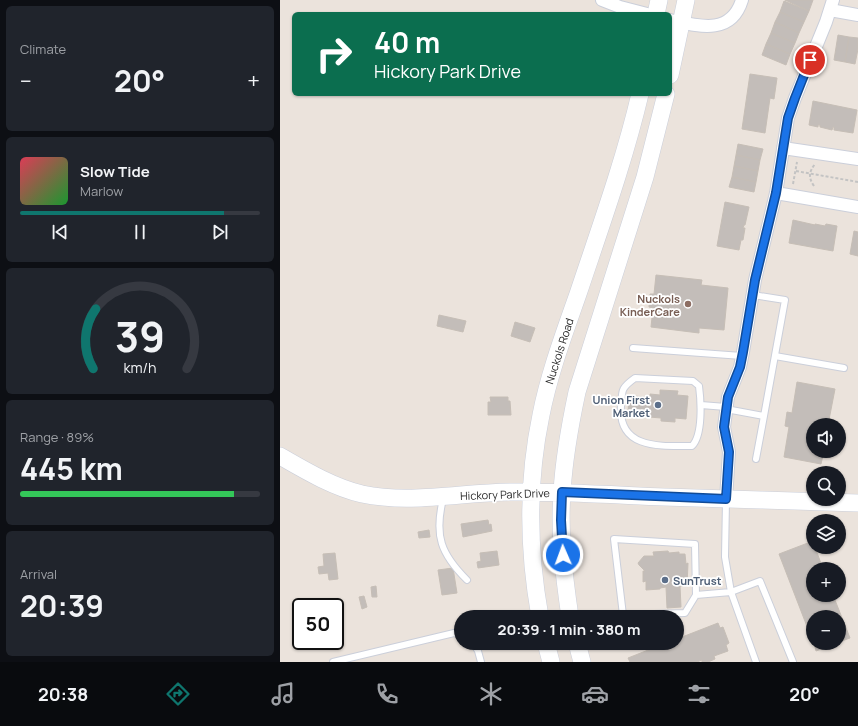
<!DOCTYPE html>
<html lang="en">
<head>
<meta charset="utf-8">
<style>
	:root { --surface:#171b24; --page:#20242c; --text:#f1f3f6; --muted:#9ea1a6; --line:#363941; --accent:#0f766e }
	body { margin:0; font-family:Manrope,sans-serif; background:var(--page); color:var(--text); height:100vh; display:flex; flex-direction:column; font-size:15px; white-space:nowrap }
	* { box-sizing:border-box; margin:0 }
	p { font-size:13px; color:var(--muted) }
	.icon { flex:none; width:22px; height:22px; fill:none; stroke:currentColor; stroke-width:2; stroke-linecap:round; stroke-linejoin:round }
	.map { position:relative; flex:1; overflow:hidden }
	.panel { display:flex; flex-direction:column; gap:6px; padding:6px; background:#0d0f14; width:280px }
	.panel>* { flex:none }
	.guide { position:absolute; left:12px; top:12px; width:380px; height:84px; border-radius:6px; box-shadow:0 1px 3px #0004; background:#0b6e4f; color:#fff; overflow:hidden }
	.tools { position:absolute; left:526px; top:418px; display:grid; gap:8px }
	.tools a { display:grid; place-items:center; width:40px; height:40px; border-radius:50%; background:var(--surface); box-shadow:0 1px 3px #0004; font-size:20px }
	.speed { position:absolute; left:12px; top:598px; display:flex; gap:8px; font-size:20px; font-weight:700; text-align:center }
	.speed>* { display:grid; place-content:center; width:52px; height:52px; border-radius:50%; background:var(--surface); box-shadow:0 1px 3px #0004; line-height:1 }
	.speed .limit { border:2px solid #111; border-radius:6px; background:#fff; color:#111 }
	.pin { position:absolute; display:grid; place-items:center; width:34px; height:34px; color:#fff; margin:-17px; border:2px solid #fff; border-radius:50%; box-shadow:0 1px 4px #0007 }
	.me { position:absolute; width:44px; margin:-22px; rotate:358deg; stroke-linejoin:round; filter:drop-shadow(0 0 3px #0008) }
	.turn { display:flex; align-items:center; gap:14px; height:84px; padding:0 16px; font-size:18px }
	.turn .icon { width:52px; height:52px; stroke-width:2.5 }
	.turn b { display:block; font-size:28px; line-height:34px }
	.big { font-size:30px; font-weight:700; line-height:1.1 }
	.panel .card { flex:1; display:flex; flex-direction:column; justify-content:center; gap:6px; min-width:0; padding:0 14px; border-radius:6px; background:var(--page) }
	.panel .dial { align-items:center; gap:0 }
	.dial svg { height:104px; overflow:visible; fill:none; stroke:var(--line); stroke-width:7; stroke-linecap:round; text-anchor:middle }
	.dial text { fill:var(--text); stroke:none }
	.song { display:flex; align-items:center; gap:12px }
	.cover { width:48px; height:48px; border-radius:6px; background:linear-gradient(135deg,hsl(350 70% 55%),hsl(130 70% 35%)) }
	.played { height:4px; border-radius:2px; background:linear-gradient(90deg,var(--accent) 85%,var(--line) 85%) }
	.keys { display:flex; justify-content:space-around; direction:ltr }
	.heat { display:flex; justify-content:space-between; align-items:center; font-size:22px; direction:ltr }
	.charge { height:6px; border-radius:3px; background:linear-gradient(90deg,#34c759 89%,var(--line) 0) }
	.trip { position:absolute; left:174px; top:610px; width:230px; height:40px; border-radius:20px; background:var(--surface); box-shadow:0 1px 3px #0004; font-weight:700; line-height:40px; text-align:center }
	.tab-bar { display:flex; height:64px; justify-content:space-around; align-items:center; background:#090b0e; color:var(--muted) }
	.tab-bar .icon { width:28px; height:28px }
	.tab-bar .current { color:var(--accent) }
	.tab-bar b { font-size:18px; color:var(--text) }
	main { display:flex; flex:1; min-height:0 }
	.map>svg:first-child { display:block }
	.building { fill:#c3bdb9; stroke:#c6beb6 }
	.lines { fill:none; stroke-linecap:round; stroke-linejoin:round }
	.lane-casing { stroke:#cbcfda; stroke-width:8 }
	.street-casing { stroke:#cbcfda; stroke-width:14 }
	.secondary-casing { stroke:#cbcfda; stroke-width:18 }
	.path { stroke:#c3c3c3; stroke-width:2; stroke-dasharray:3 2; stroke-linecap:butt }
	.lane { stroke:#fff; stroke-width:6 }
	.street { stroke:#fff; stroke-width:12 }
	.secondary { stroke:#fff; stroke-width:17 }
	.route-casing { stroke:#114b97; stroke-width:10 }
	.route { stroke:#1a73e8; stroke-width:7 }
	.education-dot { fill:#8d6e63; stroke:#fff; stroke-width:1.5 }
	.service-dot { fill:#5c6f8a; stroke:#fff; stroke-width:1.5 }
	.labels { text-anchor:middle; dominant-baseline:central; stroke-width:3.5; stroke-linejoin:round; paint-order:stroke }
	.education-label { font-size:11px; font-weight:bold; fill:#785e54; stroke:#fff; text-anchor:end }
	.street-label { font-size:11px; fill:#292929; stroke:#fff }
	.service-label { font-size:11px; font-weight:bold; fill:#4e5e75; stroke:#fff; text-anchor:end }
</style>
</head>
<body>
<main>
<section class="panel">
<div class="card"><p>Climate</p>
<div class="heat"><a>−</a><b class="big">20°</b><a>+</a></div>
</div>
<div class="card">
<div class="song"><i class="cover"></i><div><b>Slow Tide</b><p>Marlow</p></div></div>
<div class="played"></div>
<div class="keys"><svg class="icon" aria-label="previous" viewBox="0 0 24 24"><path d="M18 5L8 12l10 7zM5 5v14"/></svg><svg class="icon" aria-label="pause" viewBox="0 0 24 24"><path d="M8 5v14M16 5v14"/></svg><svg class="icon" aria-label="next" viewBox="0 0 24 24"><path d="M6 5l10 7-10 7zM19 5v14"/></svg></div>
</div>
<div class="card dial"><svg viewBox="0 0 100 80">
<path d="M14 69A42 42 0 1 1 86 69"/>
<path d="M14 69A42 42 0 0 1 16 23" stroke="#0f766e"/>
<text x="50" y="56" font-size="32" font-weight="700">39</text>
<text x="50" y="72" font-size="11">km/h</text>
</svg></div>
<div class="card"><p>Range · 89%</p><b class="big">445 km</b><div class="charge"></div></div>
<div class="card"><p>Arrival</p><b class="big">20:39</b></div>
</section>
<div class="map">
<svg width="578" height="662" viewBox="0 0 578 662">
	<rect width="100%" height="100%" fill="#ebe3dc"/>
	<path class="building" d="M505,0h28l-4,11z
		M504,1l25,10 -5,11 -24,-10z
		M500,12l24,10 -5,11 -24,-11z
		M495,22l24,11 -4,10 -24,-10z
		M491,33l24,10 -5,11 -24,-10z
		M558,35l11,2 -4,25 -11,-2z
		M569,37l9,1v11l-3,15 -10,-2z
		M486,44l24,10 -4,11 -24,-10z
		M470,74l27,4 -3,21 -4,-1 -5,35 -23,-4z
		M533,101l44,9 -4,23 -19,-3v-3h-1l-1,3 -12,-3v-2h-2v2l-9,-2z
		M458,144l25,5 -3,11 -24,-5z
		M456,155l24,5 -2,11 -24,-5z
		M454,166l24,5 -2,11 -24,-5z
		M452,177l24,5 -2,10 -25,-5z
		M445,202l24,5 -4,18h-1l-1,3h2l-2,12h-2l-2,10 -22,-4z
		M513,220l22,5v-1l10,2 1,-2 11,2 -4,25 -44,-8z
		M574,231l4,1v24l-8,-2z
		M376,275l46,5 -1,5 27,3 -4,42 -25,-2v5l-48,-6 2,-19 -4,-1 1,-13h4z
		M159,315l27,6 -3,11 -26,-6z
		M235,322l20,6 -5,14 -19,-6z
		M517,382l38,7 -7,36h-15v26h11l-3,13 -37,-7 5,-30 -4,-1 2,-14 5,1z
		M380,390l18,1 -1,4 11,1 -2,23 -11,-1v4l-14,-1v-3l-12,-1v-3l-21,-1 1,-17 21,1v-3l10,1z
		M210,397h18v4h2l1,14h-23v-13h3z
		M208,520l1,5 2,-1 1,7 -29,6 -2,-13z
		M149,530l1,7 -11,1 -1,-6z
		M533,541v6h2l8,22h-10v26h20l17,43 -11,4v-25h-26v25l-34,-88z
		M217,551l2,14 -21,3 -1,-6 4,-1 -1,-8z
		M388,551l1,2 10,-1v2h6l1,10 2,-1 -1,23h-7l1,21 -14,1 -1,-21 -6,1v1l-14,1v-9l-3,1v-11h2l-6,-6 -1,-2 6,-7h10l-1,-4z
		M55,553l3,26 -9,1 -1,-7 -9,1 -1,-7 6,-1 -1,-12z
		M173,568l4,25 -15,2 -4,-25z
		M96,586l1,11h-5l-1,-10z
		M84,596l3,11 -5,2 -3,-12z
		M438,623l2,5 3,-1 6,16 -3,2 2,6 -14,5 1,3 -7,3h-6v-2l-5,2h-67l-2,-4 38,-15h11v-4z
		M534,643h23l-21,8z"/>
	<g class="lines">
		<defs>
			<path id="lane" d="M473,295l32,5 -21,116
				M353,348l109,8
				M495,356l69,12
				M355,378l58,3 6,5c2,15 4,49 -7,60 -30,0 -74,4 -71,-40 1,-16 0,-18 14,-28z
				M421,405l25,2
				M446,409l38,7 -8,43
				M163,499c-9,37 -2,55 24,81
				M446,500l-1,57 6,35 29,-11 33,81
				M416,595l-11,18 -62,2 -9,-76 81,5 1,51 35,-3 25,70
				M193,643l5,8 3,11
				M53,662l121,-29 7,2"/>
			<path id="street" d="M322,0l18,7 27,7
				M550,10l28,5
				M390,20c28,6 61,16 72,-20
				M503,148l75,11
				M496,193l82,14
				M446,499l3,-47 -5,-25 4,-30 12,-30 3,-15 12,-72 21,-87 12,-75 7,-20 31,-76 7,-22"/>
			<path id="secondary" d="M376,14l3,-14
				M390,75l16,-75
				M0,456c26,15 53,31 82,38 52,11 106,-3 157,-2 49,0 97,3 145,5 65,2 129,4 194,6
				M260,617c-12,-67 -13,-135 1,-202 8,-41 23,-81 37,-121 22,-66 46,-132 62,-200
				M290,617c-6,-41 -11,-83 -8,-125 2,-34 8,-67 15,-100l68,-215 21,-83
				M266,643l5,19
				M297,643l5,19"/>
		</defs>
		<use href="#lane" class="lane-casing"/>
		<use href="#street" class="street-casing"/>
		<use href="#secondary" class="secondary-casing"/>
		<path class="path" d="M516,171l62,11
			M513,184l4,-22
			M534,186c-6,-9 -5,-14 1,-22"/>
		<use href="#lane" class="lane"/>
		<use href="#street" class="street"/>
		<use href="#secondary" class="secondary"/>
	</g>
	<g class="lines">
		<defs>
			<path id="route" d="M283,555l-2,-35 1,-28 164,7 3,-47 -5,-25 4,-30 12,-30 3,-15 12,-72 21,-87 12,-75 7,-20 15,-38"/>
		</defs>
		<use href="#route" class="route-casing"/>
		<use href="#route" class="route"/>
	</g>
	<circle class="education-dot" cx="408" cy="304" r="4"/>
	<g class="service-dot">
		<circle cx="378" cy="405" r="4"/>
		<circle cx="385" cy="580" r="4"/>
	</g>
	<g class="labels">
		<g class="education-label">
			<text x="400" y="298">Nuckols<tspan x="400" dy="13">KinderCare</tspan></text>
		</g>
		<g class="street-label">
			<text transform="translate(279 351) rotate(-72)">Nuckols Road</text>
			<text transform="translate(225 494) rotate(-2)">Hickory Park Drive</text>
		</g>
		<g class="service-label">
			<text x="370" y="399">Union First<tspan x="370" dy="13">Market</tspan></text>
			<text x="393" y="580" text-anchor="start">SunTrust</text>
		</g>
	</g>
</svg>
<div class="tools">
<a><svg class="icon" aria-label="sound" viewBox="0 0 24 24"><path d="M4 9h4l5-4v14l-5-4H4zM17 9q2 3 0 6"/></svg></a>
<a><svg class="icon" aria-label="search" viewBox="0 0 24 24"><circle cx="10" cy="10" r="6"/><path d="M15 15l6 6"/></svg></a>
<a><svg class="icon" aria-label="layers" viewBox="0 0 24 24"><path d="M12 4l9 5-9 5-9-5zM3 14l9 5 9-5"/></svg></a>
<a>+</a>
<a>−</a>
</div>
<div class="speed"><div class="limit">50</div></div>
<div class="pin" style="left:530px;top:60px;background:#d93025"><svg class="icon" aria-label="arrive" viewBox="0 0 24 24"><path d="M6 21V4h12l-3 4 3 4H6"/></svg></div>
<svg class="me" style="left:283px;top:555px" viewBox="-20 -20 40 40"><circle r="17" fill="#1a73e8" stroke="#fff" stroke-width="3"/><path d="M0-11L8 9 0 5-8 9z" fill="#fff"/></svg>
<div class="trip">20:39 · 1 min · 380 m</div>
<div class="guide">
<div class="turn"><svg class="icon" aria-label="right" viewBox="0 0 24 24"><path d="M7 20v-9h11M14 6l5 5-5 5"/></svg><div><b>40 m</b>Hickory Park Drive</div></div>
</div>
</div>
</main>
<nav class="tab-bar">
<b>20:38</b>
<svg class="icon current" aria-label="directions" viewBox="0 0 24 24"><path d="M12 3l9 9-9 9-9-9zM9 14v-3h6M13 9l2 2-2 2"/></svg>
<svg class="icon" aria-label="music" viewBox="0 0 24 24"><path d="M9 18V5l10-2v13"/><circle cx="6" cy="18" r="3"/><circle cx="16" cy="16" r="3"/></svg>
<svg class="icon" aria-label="phone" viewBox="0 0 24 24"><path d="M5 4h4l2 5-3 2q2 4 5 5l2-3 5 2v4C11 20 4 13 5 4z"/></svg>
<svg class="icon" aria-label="climate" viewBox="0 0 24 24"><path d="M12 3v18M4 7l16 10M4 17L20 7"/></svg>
<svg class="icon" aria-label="car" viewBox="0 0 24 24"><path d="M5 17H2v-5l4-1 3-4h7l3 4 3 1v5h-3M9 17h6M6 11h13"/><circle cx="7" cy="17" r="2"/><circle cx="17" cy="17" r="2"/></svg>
<svg class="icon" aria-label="filters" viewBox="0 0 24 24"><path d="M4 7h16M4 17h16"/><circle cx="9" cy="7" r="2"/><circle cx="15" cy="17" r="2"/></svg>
<b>20°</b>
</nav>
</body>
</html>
